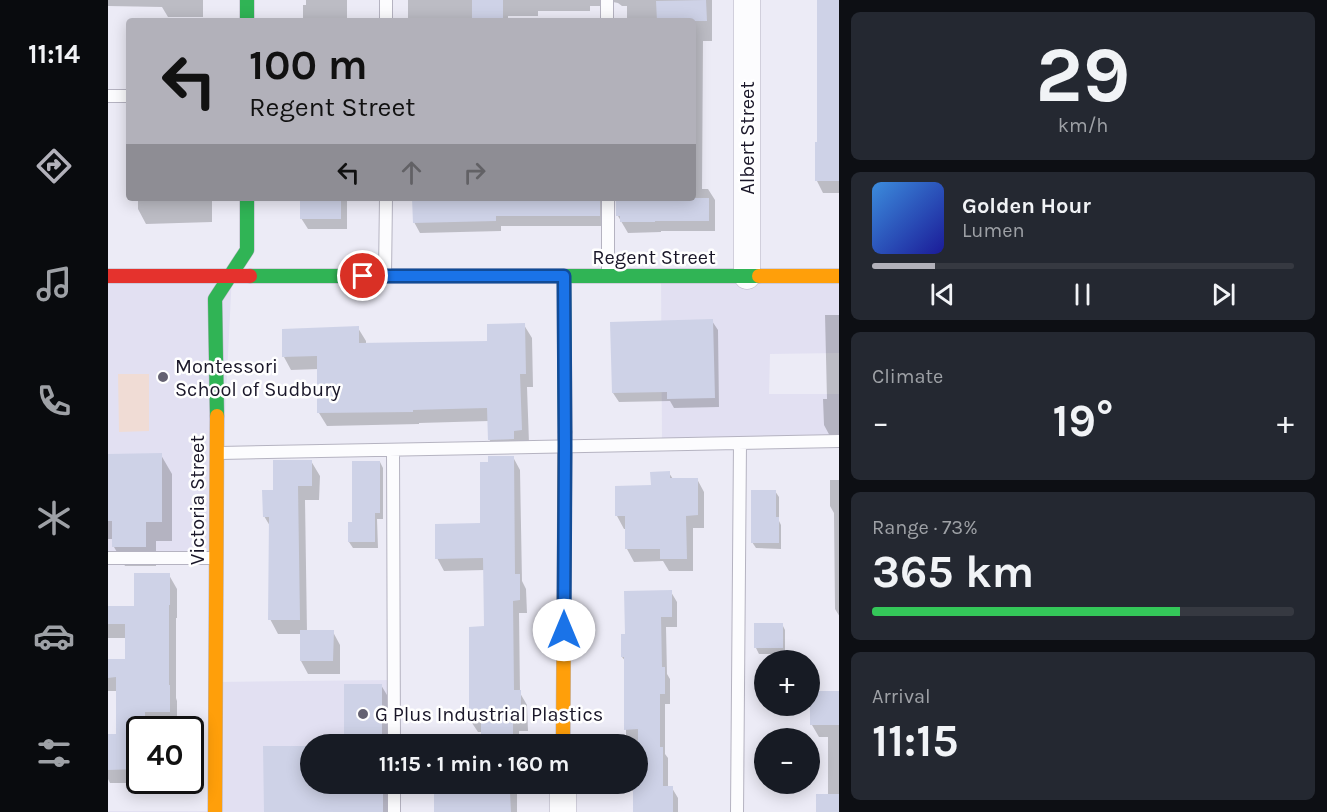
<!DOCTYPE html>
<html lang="en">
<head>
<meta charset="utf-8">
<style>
	:root { --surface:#171b24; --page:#242831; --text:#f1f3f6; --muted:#9ea1a6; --line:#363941; --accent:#b2b1ba }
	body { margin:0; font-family:Karla,sans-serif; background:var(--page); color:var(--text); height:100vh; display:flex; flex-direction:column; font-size:22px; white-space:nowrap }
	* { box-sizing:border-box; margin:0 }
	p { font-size:20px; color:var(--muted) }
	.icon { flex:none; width:33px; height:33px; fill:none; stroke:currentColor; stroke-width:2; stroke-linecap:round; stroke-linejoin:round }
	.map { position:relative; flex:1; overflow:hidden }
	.drawer { display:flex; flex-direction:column; gap:12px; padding:12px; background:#0d0f14; width:488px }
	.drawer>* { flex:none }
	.hud { position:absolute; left:18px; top:18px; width:570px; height:183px; border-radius:6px; box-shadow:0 3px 15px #0003; background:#b2b1ba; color:#111; overflow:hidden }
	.fabs { position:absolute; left:646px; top:650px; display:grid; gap:12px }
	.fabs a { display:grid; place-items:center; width:66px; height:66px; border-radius:50%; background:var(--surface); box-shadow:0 3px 15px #0003; font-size:30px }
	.speed { position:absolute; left:18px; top:716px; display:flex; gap:12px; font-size:30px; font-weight:700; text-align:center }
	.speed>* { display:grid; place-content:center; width:78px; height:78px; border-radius:50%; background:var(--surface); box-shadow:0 3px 15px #0003; line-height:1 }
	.speed .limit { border:3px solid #111; border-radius:9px; background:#fff; color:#111 }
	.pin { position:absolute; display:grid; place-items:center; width:51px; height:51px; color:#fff; margin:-26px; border:3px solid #fff; border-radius:50%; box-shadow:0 2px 6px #0007 }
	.me { position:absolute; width:66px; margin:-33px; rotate:0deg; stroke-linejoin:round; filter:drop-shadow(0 0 4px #0008) }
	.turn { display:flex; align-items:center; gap:21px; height:126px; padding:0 24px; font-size:27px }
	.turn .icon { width:78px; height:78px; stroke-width:2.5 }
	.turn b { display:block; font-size:42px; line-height:51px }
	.lanes { display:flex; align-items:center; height:57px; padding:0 24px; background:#0003; justify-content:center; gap:30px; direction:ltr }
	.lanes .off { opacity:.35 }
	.big { font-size:45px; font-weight:700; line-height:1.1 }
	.drawer .tile { flex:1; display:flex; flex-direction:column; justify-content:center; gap:9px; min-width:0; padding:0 21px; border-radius:9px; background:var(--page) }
	.drawer .dial { align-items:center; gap:0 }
	.dial b { font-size:78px; line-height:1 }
	.song { display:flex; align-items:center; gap:18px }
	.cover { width:72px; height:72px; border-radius:9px; background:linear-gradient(135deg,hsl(210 70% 55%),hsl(240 70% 35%)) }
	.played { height:6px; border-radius:3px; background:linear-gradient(90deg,var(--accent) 15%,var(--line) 15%) }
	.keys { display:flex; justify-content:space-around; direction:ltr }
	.heat { display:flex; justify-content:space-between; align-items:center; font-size:33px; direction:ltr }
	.charge { height:9px; border-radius:4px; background:linear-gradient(90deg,#34c759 73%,var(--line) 0) }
	.trip { position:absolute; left:192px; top:734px; width:348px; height:60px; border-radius:30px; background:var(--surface); box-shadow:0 3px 15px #0003; font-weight:700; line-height:60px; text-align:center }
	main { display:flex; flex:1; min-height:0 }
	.tabs { display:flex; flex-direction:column; width:108px; justify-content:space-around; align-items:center; background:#090b0e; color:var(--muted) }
	.tabs .icon { width:42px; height:42px }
	.tabs .selected { color:var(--accent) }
	.tabs b { font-size:27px; color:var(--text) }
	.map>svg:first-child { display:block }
	.built { fill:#e2e0f2 }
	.green { fill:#f0dcd5 }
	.shadow { fill:#0003 }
	.building { fill:#ced2e7 }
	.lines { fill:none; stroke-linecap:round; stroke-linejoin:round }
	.lane-casing { stroke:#b5b3c1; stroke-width:14 }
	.street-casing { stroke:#b5b3c1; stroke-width:27 }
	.fast-casing { stroke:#b5b3c1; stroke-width:15 }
	.slow-casing { stroke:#b5b3c1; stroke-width:15 }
	.jam-casing { stroke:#b5b3c1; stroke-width:15 }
	.lane { stroke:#fcfcfe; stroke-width:12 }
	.street { stroke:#fcfcfe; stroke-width:26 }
	.fast { stroke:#30b455; stroke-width:14 }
	.slow { stroke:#ff9f0a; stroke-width:14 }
	.jam { stroke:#e5322d; stroke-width:14 }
	.route-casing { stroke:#114b97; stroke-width:15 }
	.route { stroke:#1a73e8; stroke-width:10 }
	.poi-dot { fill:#646171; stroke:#fff; stroke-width:2 }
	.labels { text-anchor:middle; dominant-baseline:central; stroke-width:5; stroke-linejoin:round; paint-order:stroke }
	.street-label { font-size:20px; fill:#1a1729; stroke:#fff }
	.poi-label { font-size:20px; fill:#1a1729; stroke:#fff; text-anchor:start }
</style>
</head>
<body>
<main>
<nav class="tabs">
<b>11:14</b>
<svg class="icon selected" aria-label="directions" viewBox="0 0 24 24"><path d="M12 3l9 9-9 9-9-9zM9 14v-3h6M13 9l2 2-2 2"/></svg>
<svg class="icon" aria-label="music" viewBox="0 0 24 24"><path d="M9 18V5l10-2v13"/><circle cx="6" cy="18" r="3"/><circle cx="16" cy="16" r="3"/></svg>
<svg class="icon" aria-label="phone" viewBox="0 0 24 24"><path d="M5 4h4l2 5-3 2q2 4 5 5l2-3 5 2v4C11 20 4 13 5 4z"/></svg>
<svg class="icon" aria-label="climate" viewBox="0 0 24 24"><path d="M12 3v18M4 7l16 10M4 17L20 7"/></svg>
<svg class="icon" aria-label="car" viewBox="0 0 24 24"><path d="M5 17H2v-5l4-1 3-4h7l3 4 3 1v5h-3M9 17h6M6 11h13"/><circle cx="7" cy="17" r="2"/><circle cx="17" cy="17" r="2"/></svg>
<svg class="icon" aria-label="filters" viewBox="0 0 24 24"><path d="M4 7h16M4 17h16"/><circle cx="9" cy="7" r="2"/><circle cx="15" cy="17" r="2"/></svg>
</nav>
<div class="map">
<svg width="732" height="812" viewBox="0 0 732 812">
	<rect width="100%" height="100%" fill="#ecebf6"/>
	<path class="built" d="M731,273v80l-69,1 -1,40h70v46l-177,2 -1,-167z
		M0,274h124l-14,282 -110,1z
		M283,680l1,64h-82v39h82v29h-284v-1h108l1,-129z"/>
	<path class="green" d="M10,374h31v57l-30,1z"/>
	<path class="shadow" d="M0,0h95v17h-35l-6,-10 -54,-1z
		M198,0h41v21h-44v-16h3z
		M300,0h304v41h-9l-1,148h6l7,11v31h-54v1l-33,1 -10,-17 -1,-15 -3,-1 -5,2 -4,24h-104v5l-81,2 -6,-11v-24h279v-177h-66v-15h-5l-4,-3 -5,-1 -7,4h-16v5h-52v5h-30v5h-100z
		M711,0h21v193h-17l-6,-12v-38h2z
		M30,198h74v24l-66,2 -8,-15z
		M193,198h46v31h-39l-7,-11z
		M717,315h15v123h-9l-7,-13 -1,-26h4z
		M604,321l6,9 1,77 -45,1 -4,-7 -51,1 -6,-9z
		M416,325l8,13 1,49h-6l2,56 -32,9 -8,-13v-18l-70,2v1l-92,2 -8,-13v-44l-28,1 -7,-13 74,-29 8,13v4l123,-2z
		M0,455h53l11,19v67h-16v25h-31l-11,-19v-8h-6z
		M405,457l7,13 2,111 4,8 1,24h-8l1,80 7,12 1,26h-9v13h-37v-12h-4l-8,-12 15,-92v-58l-41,1 -7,-13 45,-33z
		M203,461l9,15 -1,24h-14l2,132h26l7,13v29h-32l-7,-13v-27h-23l-8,-15v-93l-6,-10 10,-24z
		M272,462l3,6v51h-6l1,29h-25l-4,-6v-18h4z
		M561,473l4,6h24l7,13v36h-11v43h-24l-6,-10 -29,1 -7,-13 -1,-20h-2l-7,-13z
		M722,480h10v137l-5,-8 -1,-96 -4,-7z
		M667,491l4,6v24l2,4v24l-25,-1 -4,-6z
		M61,575l8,14v29h-1v80l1,3v28h-37v51h41v3h-71l-2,-4v-44h9v-44h-9v-30h19v-23h-19v-30l27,-1z
		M563,592l6,10v25h-11l1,47 3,5v25h-5v50l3,4v30h4l6,10v14h-43v-21h-3l-4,-8h10v-39h-12v-82l-4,-5 5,-21z
		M648,624h26l3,6v24h-26l-3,-6z
		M273,685l6,10v49h-41z
		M732,693v119h-22l10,-16v-59h-9l-7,-12z
		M157,748h45v35h77l1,29h-123z
		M375,783h34v29h-81l47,-18z"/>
	<path class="building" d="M364,0h31v21h-31z
		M598,0l1,21h-50l-1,-20z
		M709,0h23v181h-25v-39h2z
		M192,198h41v21h-41z
		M304,198h188v18h-104v5l-83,2z
		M508,198h93v23h-54v1h-35v-6h-4z
		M605,319l2,79 -48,1v-7l-55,1 -2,-71z
		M417,323l1,51h-6l2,56 -8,1v8l-26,1 -1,-32 -74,2v2l-96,1v-57l-35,1v-28l77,-3v17l128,-2v-17z
		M54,453v69h-16v25h-34v-26h-4v-67z
		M380,456h26l1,118h5v26l-7,1 1,89h7v29h-8v25h-32v-24h-12v-93l15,-1 -1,-68 -48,1v-35l45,-1v-61h8z
		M165,460h39v26h-14l2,134h-32l1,-103h-6l-1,-27h11z
		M244,461h28v52h-5v29h-27v-20h4z
		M562,471v7h28v37l-12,1 1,43h-27v-10h-35v-33h-10v-30l36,-1 -1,-13z
		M643,490h25v27h3v26h-28z
		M26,573h36v32h-1v80h1v27h-25v17h-5v40l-32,1v-36h8v-57l-8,1v-19h17v-35h-17v-18h26z
		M564,590v27h-11l1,50h3v27h-5v53h3v39h10v26h-40v-26h5v-57l-14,1v-73h-3v-23h4l-1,-43z
		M646,623h29v25h-29z
		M192,630h34l-1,31h-33z
		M236,684h38v60h-38z
		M702,691h30v34h-30z
		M155,746h47v37h73v29h-119z
		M402,792l1,20h-77v-19z
		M708,794h24v18h-24z"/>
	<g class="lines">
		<defs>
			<path id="lane" d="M499,0v21
				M278,21v-21
				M0,96h21
				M500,198v77
				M277,275l1,-77
				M285,450l1,294
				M112,453l620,-12
				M0,558h108
				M286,783v29
				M629,812l3,-369"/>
			<path id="street" d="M639,0v276
				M455,812v-29"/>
			<path id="fast" d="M139,0v21
				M142,276h509
				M456,276l1,156
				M109,416l-2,-117 32,-49v-52"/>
			<path id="slow" d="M651,276h81
				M455,744l2,-312
				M107,812l2,-396"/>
			<path id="jam" d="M0,276h142"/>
		</defs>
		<use href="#lane" class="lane-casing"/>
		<use href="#street" class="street-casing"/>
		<use href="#fast" class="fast-casing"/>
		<use href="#slow" class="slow-casing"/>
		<use href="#jam" class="jam-casing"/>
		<use href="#lane" class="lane"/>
		<use href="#street" class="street"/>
		<use href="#fast" class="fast"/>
		<use href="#slow" class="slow"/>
		<use href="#jam" class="jam"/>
	</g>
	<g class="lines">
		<defs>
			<path id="route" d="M255,276h201l1,170 -1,184"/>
		</defs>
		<use href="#route" class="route-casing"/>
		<use href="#route" class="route"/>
	</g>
	<g class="poi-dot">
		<circle cx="55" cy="377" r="6"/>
		<circle cx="255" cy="714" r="6"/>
	</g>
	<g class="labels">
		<g class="street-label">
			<text transform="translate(639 138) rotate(-90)">Albert Street</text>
			<text x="546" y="257">Regent Street</text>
			<text transform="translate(89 500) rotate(-90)">Victoria Street</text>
		</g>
		<g class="poi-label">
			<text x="67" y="366">Montessori<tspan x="67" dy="23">School of Sudbury</tspan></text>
			<text x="267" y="714">G Plus Industrial Plastics</text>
		</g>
	</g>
</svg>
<div class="fabs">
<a>+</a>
<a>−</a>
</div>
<div class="speed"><div class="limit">40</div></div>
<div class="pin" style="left:255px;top:276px;background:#d93025"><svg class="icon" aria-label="arrive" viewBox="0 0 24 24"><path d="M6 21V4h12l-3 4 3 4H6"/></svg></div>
<svg class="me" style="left:456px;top:630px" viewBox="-20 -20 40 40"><circle r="19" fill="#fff"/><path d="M0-13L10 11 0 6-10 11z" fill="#1a73e8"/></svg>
<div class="trip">11:15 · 1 min · 160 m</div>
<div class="hud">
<div class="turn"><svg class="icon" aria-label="left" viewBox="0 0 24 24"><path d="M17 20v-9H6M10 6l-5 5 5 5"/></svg><div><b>100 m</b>Regent Street</div></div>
<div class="lanes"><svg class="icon" aria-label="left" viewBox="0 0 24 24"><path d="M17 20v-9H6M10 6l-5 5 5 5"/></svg><svg class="icon off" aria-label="ahead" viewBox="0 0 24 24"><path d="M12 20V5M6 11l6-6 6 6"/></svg><svg class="icon off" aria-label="right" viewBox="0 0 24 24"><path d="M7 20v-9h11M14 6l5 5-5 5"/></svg></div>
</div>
</div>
<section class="drawer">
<div class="tile dial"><b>29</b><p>km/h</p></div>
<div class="tile">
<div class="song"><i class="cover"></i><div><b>Golden Hour</b><p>Lumen</p></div></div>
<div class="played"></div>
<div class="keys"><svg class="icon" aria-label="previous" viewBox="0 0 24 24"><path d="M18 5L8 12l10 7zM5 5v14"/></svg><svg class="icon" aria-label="pause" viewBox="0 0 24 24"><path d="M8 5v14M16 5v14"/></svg><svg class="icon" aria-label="next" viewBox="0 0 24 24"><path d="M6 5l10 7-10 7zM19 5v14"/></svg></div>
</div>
<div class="tile"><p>Climate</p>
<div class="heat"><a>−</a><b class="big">19°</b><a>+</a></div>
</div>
<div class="tile"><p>Range · 73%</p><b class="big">365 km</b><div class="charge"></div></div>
<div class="tile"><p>Arrival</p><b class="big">11:15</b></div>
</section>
</main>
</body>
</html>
